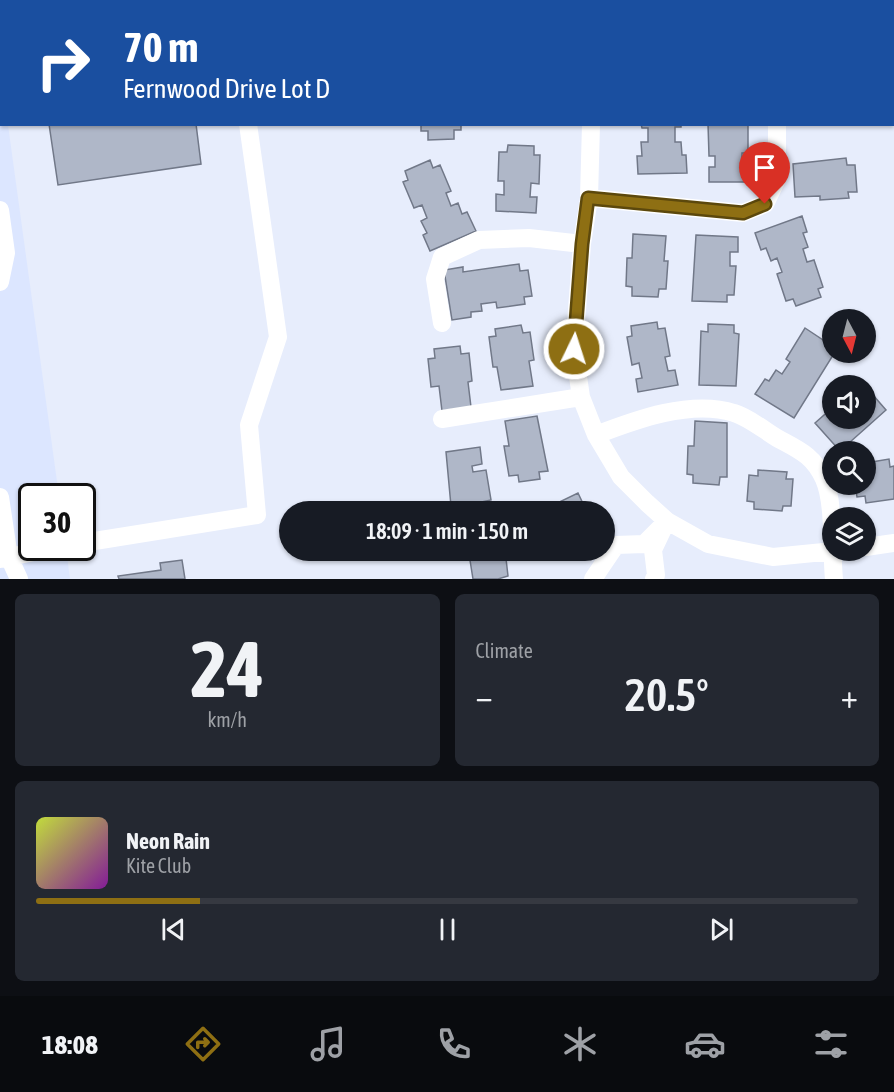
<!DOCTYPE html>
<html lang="en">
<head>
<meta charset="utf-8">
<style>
	:root { --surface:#171b24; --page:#242831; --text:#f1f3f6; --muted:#9ea1a6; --line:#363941; --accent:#8e6f13 }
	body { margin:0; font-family:"Asap Condensed",sans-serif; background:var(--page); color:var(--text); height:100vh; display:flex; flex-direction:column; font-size:22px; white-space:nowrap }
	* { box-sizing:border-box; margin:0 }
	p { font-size:20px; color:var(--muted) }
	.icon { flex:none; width:33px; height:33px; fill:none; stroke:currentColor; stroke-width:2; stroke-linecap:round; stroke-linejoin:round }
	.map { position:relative; height:579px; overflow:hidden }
	.details { display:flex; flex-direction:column; gap:15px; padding:15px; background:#0d0f14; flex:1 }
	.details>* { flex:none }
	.guide { position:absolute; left:0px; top:0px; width:894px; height:126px; box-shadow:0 2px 4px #0004; background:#1a4fa0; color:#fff; overflow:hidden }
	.needle { width:39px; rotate:173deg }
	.tools { position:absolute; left:822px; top:309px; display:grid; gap:12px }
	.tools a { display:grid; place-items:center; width:54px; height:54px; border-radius:50%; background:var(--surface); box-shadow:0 2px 4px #0004; font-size:30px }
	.speed { position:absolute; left:18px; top:483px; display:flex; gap:12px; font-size:30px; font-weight:700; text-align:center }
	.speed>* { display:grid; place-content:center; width:78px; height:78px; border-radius:50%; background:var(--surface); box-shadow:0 2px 4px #0004; line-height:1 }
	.speed .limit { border:3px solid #111; border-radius:9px; background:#fff; color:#111 }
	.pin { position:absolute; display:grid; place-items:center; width:51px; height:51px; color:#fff; margin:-62px -26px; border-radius:50% 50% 50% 0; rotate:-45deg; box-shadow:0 0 6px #0007 }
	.pin .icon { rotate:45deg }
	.me { position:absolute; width:66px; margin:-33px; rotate:4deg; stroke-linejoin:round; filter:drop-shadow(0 0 4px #0008) }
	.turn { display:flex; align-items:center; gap:21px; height:126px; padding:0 24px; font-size:27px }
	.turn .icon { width:78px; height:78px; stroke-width:2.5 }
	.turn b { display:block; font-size:42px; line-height:51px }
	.big { font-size:45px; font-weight:600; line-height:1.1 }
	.details .tile { flex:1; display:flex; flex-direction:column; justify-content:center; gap:9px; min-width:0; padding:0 21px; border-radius:9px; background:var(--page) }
	.details .dial { align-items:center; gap:0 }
	.dial b { font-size:78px; line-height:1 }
	.song { display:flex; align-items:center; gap:18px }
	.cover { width:72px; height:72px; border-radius:9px; background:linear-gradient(135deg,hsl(70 70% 55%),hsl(290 70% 35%)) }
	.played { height:6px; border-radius:3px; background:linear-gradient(90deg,var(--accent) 20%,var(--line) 20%) }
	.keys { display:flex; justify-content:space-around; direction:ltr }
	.heat { display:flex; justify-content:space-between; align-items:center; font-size:33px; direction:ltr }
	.details .tiles { flex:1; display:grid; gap:15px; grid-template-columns:1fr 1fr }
	.tile:last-child { grid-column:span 2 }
	.trip { position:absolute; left:279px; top:501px; width:336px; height:60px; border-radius:30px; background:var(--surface); box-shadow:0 2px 4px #0004; font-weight:600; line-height:60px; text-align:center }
	.dock { display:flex; height:96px; justify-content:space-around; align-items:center; background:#090b0e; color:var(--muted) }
	.dock .icon { width:42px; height:42px }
	.dock .active { color:var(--accent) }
	.dock b { font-size:27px; color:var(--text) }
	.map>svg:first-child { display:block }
	.built { fill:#dce6ff }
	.building { fill:#afb7c8; stroke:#717888; stroke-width:1.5 }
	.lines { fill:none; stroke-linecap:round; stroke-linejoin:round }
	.minor { stroke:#fff; stroke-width:18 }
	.route-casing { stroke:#5c480c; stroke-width:15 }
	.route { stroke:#8e6f13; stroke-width:10 }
</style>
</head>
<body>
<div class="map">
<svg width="894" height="579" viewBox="0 0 894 579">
	<rect width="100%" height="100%" fill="#e7edfc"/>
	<path class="built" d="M0,68l2,56 6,1 51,371h-27v52h34l4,31h-70z"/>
	<path class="building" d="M388,0h84v2h-84z
		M49,124h147l5,40 -143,21z
		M421,124h40v6h-7v9l-26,1v-9h-7z
		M641,124h40v3h-6v15h6l1,13h4l1,18 -49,1 -1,-18h5l-1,-14h7v-14h-6z
		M708,124l40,1v28h-6v15l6,-1v15h-39v-15h6v-11h-6z
		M508,145l26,1v9h6l-1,29 -8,-1 -1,14h7l-1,16 -40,-2v-17l8,1v-14h-6l1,-29h8z
		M846,158l1,7h8l2,27h-9l1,6 -29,2v-4l-25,1 -2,-33z
		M430,160l3,8 7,-3 11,26 -5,2 5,13 7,-3 4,11 5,-2 9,19 -46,20 -7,-16 4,-2 -6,-12 6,-3 -5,-13 -8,3 -11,-26 5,-2 -3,-9z
		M802,216l5,16 -4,1 5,14 -5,2 4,13 7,-2 9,27 -5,2 3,8 -25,9 -3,-7 -7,2 -9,-27 5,-2 -5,-14 -6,3 -5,-13 -5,2 -6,-17z
		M633,234l33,2 -2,25h4l-2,28h-7l-1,8 -26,-1v-9l-6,-1 1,-28h5z
		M696,235l42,2v15h-8v14h6l-2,29h-7v7l-35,-1z
		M519,264l1,7 8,-1 4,26 -8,1 1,7 -28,4 -1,-6 -15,2 1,7 -11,1v5l-19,3 -8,-50 19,-3v5z
		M657,322l1,7 7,-1 5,28 -5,1 3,14 7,-1 3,15 -40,7 -2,-13 6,-1 -3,-15 -7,2 -5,-28 5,-1 -1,-10z
		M708,324l26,1v8l5,1 -3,52 -37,-1 2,-54 7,1z
		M521,325l2,8 7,-1 4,28 -5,1 4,25 -32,4 -4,-23h-4l-4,-30 7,-1 -1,-7z
		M805,328l27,18v6h3l-41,66 -39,-24 10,-15 4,2 7,-11 6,4 8,-12 -4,-3z
		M460,346l1,8 8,-1 3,28 -4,1 3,25 -29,4 -3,-25 -8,1 -3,-28 7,-1 -1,-9z
		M866,387l20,23 -46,41 -25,-28 17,-15v10h34z
		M537,416l11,55 -9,1 1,7 -21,3 -1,-7 -9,1 -5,-30h5l-4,-25z
		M695,421l32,2v54h-7l-1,8 -26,-2v-8l-6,-1 1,-28h6z
		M480,447l2,17 -10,2 1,6 13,-2 5,30 -10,2 1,7 -21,3 -1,-7 -9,1 -5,-54z
		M889,459l1,8 4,-1v33l-28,4 -1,-7 -8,1 -2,-13h11v-21z
		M758,470l29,2 -1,7h7l-2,27h-8l-1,5 -28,-2v-7l-7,-1 2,-26 9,1z
		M578,493l9,19h-31l-3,-7z
		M496,550h9l3,26 -10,3h-25l-4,-25z
		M182,560l3,19h-66l-1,-3 43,-6 -1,-7z"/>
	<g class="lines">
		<path class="minor" d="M229,0l1,2
			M376,0v2
			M575,0l1,2
			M591,124l-2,74 -7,46 -8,105 7,48 15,38 25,42 26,26 20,18 41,23 65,13 71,-7
			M589,198l154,15 22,-9 12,-25v-55
			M0,210l6,43 -6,29
			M442,323l-7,-44 7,-22 37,-17 50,-2 53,6
			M442,419l139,-22
			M596,435c39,-15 95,-36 138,-22 14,4 30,17 43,25 22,12 36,17 47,41 11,25 7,72 10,100
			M0,497l9,60 10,22
			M82,543l175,-28 -8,-90 29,-88 -30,-213
			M866,547l28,-4
			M0,559l53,-11
			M593,579l23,-34 28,-1 23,-23
			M654,579l2,-4 -3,-25 9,-19"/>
	</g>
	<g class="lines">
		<defs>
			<path id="route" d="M574,349l8,-105 6,-46 155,15 22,-9"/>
		</defs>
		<use href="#route" class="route-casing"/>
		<use href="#route" class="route"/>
	</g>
</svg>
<div class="tools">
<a><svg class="needle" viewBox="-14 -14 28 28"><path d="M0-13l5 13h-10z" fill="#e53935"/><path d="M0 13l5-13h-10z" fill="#9ea1a6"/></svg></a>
<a><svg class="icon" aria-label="sound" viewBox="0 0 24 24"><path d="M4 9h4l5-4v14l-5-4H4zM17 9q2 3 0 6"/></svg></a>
<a><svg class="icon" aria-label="search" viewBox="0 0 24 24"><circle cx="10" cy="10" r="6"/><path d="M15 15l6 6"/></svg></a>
<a><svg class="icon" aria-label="layers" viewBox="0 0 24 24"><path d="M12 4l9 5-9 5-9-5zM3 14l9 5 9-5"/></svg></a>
</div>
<div class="speed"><div class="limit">30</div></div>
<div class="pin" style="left:765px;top:204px;background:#d93025"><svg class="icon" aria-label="arrive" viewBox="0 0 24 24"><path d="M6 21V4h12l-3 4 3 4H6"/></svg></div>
<svg class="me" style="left:574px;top:349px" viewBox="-20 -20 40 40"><circle r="17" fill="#8e6f13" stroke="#fff" stroke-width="3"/><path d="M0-11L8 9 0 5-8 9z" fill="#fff"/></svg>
<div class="trip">18:09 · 1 min · 150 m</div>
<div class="guide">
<div class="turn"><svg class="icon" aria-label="right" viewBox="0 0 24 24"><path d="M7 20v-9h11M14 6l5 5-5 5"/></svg><div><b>70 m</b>Fernwood Drive Lot D</div></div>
</div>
</div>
<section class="details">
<div class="tiles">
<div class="tile dial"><b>24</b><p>km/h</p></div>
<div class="tile"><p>Climate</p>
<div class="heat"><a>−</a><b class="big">20.5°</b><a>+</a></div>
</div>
<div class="tile">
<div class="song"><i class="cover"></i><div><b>Neon Rain</b><p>Kite Club</p></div></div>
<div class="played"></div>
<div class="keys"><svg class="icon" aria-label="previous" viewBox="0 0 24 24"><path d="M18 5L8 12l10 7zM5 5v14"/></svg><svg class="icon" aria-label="pause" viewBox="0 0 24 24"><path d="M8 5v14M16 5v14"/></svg><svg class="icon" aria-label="next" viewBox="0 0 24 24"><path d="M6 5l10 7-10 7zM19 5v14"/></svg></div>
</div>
</div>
</section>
<nav class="dock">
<b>18:08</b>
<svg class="icon active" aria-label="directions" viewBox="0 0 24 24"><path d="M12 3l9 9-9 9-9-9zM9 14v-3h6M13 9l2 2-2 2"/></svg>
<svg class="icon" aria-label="music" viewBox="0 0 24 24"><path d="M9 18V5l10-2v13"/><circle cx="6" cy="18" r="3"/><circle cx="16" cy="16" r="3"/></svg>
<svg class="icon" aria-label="phone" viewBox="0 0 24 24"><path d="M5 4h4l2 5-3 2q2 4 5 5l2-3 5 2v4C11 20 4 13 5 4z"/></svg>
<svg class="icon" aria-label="climate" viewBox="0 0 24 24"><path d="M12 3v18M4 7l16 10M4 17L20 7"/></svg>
<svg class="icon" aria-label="car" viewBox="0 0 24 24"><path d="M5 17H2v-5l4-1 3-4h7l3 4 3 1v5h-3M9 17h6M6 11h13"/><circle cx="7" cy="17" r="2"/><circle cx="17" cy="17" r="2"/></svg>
<svg class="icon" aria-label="filters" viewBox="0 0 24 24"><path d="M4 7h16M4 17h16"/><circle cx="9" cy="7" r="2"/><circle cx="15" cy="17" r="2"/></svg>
</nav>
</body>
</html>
